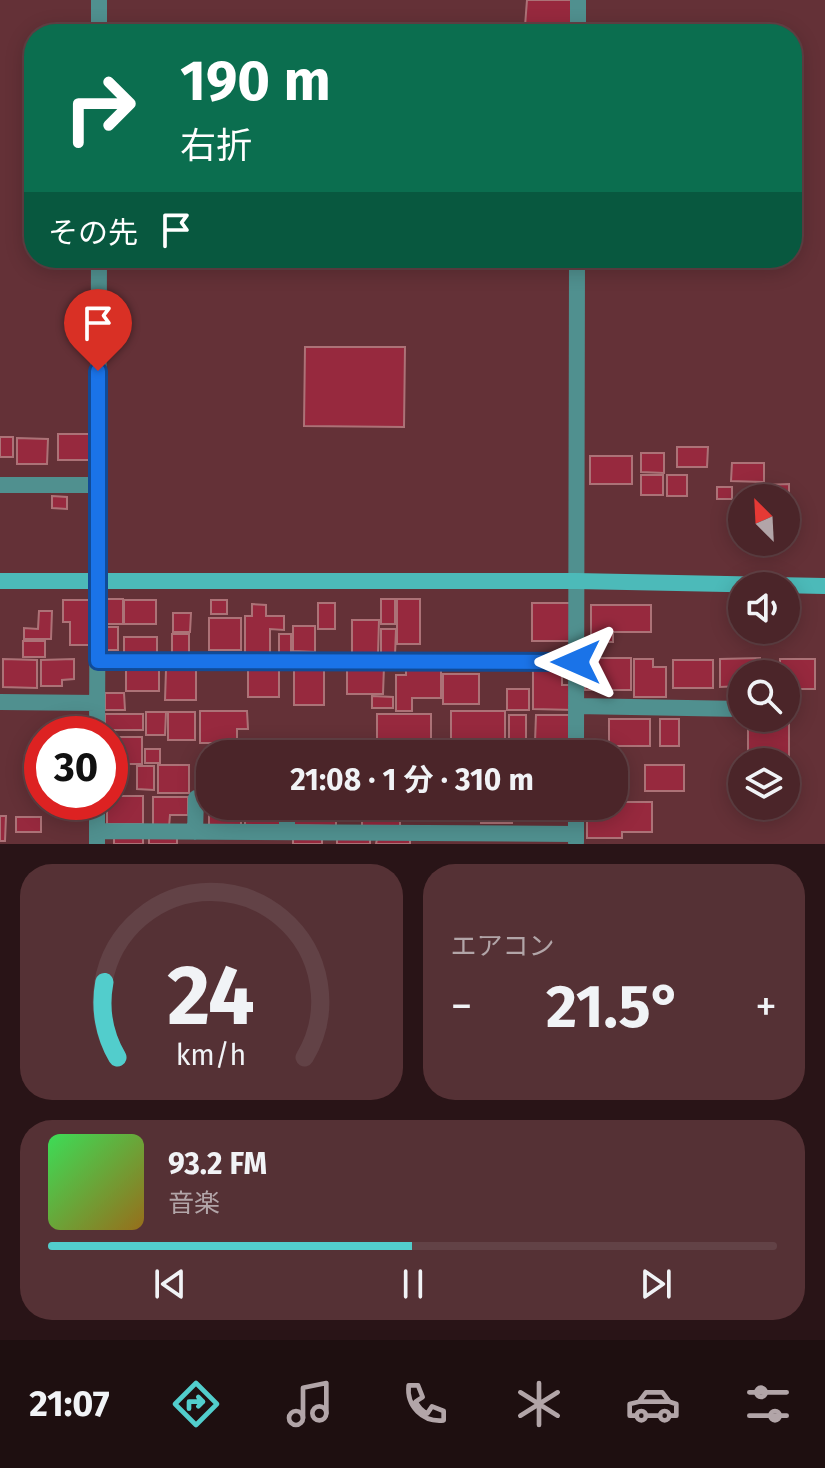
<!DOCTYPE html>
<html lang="ja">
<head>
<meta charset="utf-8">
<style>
	:root { --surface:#4b2529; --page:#553135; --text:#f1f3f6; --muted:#b2a5a8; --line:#624246; --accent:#52cdcc }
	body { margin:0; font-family:"Fira Sans","Noto Sans JP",sans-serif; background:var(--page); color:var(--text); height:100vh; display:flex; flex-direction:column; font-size:30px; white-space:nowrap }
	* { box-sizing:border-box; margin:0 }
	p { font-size:26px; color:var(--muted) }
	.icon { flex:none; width:44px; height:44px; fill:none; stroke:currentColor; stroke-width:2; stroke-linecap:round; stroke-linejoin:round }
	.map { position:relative; height:844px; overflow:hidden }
	.drawer { display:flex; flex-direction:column; gap:20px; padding:20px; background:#291417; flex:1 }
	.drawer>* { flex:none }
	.banner { position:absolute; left:24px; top:24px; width:778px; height:244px; border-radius:32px; box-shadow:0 4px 20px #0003,0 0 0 2px var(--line); background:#0b6e4f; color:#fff; overflow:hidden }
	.needle { width:52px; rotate:336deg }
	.tools { position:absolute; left:728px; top:484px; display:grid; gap:16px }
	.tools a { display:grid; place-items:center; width:72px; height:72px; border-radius:50%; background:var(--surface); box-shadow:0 4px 20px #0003,0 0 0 2px var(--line); font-size:40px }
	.speed { position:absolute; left:24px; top:716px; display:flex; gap:16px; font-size:40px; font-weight:700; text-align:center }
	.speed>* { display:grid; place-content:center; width:104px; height:104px; border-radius:50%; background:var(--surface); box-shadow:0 4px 20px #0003,0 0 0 2px var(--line); line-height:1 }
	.speed .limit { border:12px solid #d22; background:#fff; color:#111 }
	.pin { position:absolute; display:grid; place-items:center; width:68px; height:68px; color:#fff; margin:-82px -34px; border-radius:50% 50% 50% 0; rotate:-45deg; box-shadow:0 0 8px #0007 }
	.pin .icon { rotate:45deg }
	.me { position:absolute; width:88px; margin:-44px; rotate:270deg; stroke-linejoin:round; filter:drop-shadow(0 0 6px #0008) }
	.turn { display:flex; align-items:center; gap:28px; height:168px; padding:0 24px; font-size:36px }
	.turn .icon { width:104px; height:104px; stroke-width:2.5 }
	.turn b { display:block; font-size:56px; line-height:68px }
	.then { display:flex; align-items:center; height:76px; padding:0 24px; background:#0003; gap:16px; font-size:30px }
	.big { font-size:60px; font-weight:700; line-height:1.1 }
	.drawer .card { flex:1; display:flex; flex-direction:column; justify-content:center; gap:12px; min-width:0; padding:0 28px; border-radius:32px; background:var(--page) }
	.drawer .dial { align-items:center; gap:0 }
	.dial svg { height:208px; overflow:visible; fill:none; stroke:var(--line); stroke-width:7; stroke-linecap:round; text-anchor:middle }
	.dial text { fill:var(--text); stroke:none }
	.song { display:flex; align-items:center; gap:24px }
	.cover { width:96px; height:96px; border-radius:12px; background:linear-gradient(135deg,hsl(130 70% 55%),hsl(40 70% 35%)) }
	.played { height:8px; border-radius:4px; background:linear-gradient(90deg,var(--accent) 50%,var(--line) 50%) }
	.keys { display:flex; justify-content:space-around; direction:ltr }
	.heat { display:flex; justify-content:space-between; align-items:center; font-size:44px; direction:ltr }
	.drawer .tiles { flex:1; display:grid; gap:20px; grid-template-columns:1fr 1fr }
	.card:last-child { grid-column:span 2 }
	.trip { position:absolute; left:196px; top:740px; width:432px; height:80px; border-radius:32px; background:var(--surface); box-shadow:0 4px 20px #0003,0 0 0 2px var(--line); font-weight:700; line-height:80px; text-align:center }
	.dock { display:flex; height:128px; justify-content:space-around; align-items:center; background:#1e0f10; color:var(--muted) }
	.dock .icon { width:56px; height:56px }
	.dock .selected { color:var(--accent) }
	.dock b { font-size:36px; color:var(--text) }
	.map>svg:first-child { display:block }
	.building { fill:#97293e; stroke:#ac7277; stroke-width:2 }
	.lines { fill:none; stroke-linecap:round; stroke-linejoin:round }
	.street { stroke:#50908f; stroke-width:16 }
	.secondary { stroke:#4cbab9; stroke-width:16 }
	.route-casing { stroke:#114b97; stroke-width:20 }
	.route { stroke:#1a73e8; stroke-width:14 }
</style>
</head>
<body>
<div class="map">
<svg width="825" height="844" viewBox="0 0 825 844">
	<rect width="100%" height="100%" fill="#643137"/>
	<path class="building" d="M527,0h51l-2,28 -51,-2z
		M305,347h100l-1,80 -100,-1z
		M58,434h35l1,26h-36z
		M0,437h13v20h-13z
		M17,438l31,1 -1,25h-30z
		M677,447h31l-1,20h-30z
		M641,453h23v20l-23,-1z
		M590,456h42v28h-42z
		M732,463h32v19l-33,-1z
		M641,475h22v20h-22z
		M667,475h20v21h-20z
		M789,484v14h-27v-13z
		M717,487h15v12h-15z
		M52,496l15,1v12l-15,-1z
		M101,599h22v25h-22z
		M381,599h14v25h-14z
		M397,599h23v45h-23z
		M63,600h26v45h-19v-23h-7z
		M124,600h32v24h-32z
		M211,600h16v14h-16z
		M318,603h17v26h-17z
		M532,603h38v38h-38z
		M252,604l14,1v11h18v14l-14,-1v24h-25v-37h7z
		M591,605h60v27h-38v10h-22z
		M39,611h13l-1,28h-27v-11l14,1z
		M173,613h18l-1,19h-17z
		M209,618h32v32h-32z
		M352,620h27l-1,34h-26z
		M293,626h22v26l-22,-1z
		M101,627h17v23h-17z
		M381,629h15l-1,26 -14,1z
		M172,634h17v21l-17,1z
		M279,634h12v19h-12z
		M124,637h33v19h-33z
		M23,641h22v16h-22z
		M585,658h46v32h-46z
		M760,658v16h-18v12l-22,1v-28z
		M3,659l34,1v28l-34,-1z
		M74,659v20l-12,1v6h-21v-26z
		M634,659h19v8h13v30h-32z
		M780,659h35v30h-29v-15h-6z
		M673,660h40v28h-40z
		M248,664h31v33h-31z
		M294,665h30v40h-30z
		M533,665h29v20h12v25l-41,-1z
		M126,666h33v25h-33z
		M347,666h37l-1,28h-36z
		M406,669h35v29h-29v13h-16v-36h10z
		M166,670h30v30h-31z
		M443,674h36v30h-36z
		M507,689h22v21h-22z
		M105,693h19l1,17h-20z
		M372,696l21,1v11h-21z
		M200,711h47l1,18h-11v14h-37z
		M451,711h54v35h-54z
		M146,712h20l-1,23h-19z
		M168,712h27v28h-27z
		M105,714h38v16h-38z
		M377,714h54v32h-54z
		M509,715h17v29h-17z
		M536,715h33v27h-34z
		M609,719h41v27h-41z
		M660,719h19v27h-19z
		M748,723h41v33h-41z
		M110,737h32v27h-32z
		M145,749h15v14h-15z
		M158,765h31v28h-31z
		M645,765h39v26h-39z
		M137,766h17v24l-17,-1z
		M110,796h33v28h-36v-22h3z
		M153,797h35v18h-18l-1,12h-16z
		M209,799l1,7h31v20h-32z
		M614,802h38v30h-30v6h-35v-32h27z
		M245,806h36v19h-36z
		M293,806h43v20l-43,-1z
		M362,806h38v20h-38z
		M439,806h38v15h-38z
		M481,806h31v17h-31z
		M543,806h29v14h-29z
		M0,816h6l-1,25h-5z
		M16,817h25v15h-25z
		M149,837h28v7h-28z
		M293,837h29v7h-29z
		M114,838h29v6h-29z
		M337,838h33v6h-33z
		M377,839h33v5h-34z"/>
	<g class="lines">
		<path class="street" d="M99,34v-34
			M578,34v-34
			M0,485h98
			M98,661l478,1
			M0,702l97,1
			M576,706l166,3
			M97,734l2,-476
			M365,752l211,2
			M576,754l1,-496
			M97,831l479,3
			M195,832l1,-34
			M287,832v-26
			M576,842v-36
			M97,844v-42"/>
		<path class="secondary" d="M0,581h576l249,5"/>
	</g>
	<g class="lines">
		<defs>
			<path id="route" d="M98,371v290l478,1"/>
		</defs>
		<use href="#route" class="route-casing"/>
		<use href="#route" class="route"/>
	</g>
</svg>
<div class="tools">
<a><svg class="needle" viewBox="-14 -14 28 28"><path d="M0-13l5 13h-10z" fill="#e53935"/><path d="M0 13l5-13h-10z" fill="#b2a5a8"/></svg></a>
<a><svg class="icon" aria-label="sound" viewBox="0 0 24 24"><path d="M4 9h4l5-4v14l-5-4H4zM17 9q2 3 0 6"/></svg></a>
<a><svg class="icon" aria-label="search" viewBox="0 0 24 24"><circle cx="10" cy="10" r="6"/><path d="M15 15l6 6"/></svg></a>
<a><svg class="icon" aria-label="layers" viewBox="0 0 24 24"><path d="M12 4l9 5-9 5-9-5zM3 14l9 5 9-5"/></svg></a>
</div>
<div class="speed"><div class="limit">30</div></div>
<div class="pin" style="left:98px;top:371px;background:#d93025"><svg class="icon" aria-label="arrive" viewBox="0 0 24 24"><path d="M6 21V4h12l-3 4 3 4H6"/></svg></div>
<svg class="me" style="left:576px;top:662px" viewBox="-20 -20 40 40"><path d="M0-17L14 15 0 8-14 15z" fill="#1a73e8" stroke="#fff" stroke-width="4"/></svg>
<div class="trip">21:08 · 1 分 · 310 m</div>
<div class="banner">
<div class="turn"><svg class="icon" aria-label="right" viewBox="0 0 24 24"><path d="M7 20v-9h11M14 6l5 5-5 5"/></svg><div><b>190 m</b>右折</div></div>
<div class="then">その先<svg class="icon" aria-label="arrive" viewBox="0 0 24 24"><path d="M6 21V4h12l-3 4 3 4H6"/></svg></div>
</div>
</div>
<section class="drawer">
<div class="tiles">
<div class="card dial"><svg viewBox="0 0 100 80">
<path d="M14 69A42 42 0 1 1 86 69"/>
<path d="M14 69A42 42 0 0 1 9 40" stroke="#52cdcc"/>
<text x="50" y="56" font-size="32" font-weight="700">24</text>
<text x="50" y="72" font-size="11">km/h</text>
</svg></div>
<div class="card"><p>エアコン</p>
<div class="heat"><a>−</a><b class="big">21.5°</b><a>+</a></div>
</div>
<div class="card">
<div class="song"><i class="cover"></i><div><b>93.2 FM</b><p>音楽</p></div></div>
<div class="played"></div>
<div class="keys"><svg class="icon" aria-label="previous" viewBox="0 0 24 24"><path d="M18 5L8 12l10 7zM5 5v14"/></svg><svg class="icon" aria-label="pause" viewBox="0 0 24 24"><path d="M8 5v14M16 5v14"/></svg><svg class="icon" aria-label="next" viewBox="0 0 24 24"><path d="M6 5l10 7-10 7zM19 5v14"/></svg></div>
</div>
</div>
</section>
<nav class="dock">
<b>21:07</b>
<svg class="icon selected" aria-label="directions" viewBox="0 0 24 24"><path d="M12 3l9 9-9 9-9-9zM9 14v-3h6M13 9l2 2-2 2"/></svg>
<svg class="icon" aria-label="music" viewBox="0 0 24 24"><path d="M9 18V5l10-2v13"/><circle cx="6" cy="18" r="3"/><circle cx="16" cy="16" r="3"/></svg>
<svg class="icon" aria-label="phone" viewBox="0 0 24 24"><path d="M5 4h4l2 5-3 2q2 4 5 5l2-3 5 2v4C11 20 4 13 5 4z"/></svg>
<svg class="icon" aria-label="climate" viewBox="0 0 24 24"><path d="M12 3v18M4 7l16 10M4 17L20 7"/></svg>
<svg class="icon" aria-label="car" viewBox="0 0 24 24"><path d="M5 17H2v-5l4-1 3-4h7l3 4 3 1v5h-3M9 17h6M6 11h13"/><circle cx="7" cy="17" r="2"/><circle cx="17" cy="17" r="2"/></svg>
<svg class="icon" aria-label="filters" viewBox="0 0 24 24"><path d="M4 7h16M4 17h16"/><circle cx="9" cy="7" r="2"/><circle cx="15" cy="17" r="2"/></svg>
</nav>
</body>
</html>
